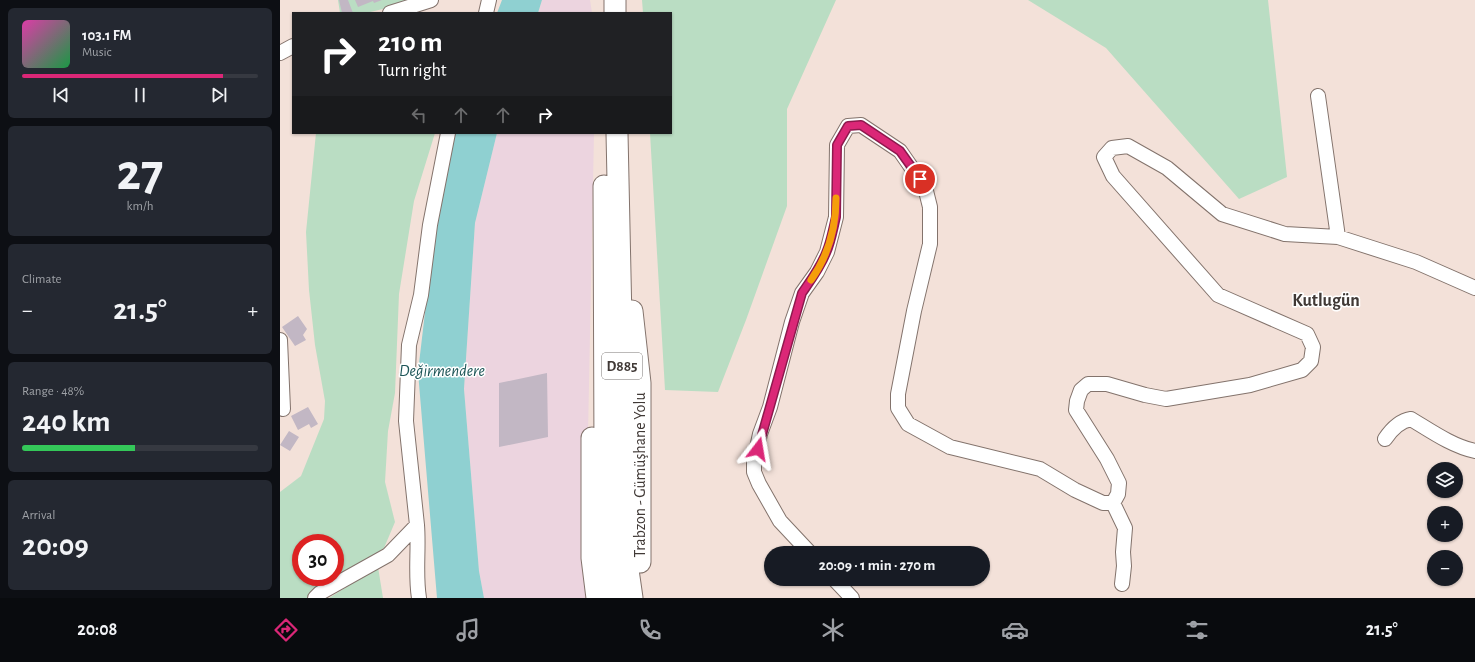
<!DOCTYPE html>
<html lang="en">
<head>
<meta charset="utf-8">
<style>
	:root { --surface:#171b24; --page:#242831; --text:#f1f3f6; --muted:#9ea1a6; --line:#363941; --accent:#db2777 }
	body { margin:0; font-family:"Alegreya Sans",sans-serif; background:var(--page); color:var(--text); height:100vh; display:flex; flex-direction:column; font-size:15px; white-space:nowrap }
	* { box-sizing:border-box; margin:0 }
	p { font-size:13px; color:var(--muted) }
	.icon { flex:none; width:22px; height:22px; fill:none; stroke:currentColor; stroke-width:2; stroke-linecap:round; stroke-linejoin:round }
	.map { position:relative; flex:1; overflow:hidden }
	.side { display:flex; flex-direction:column; gap:8px; padding:8px; background:#0d0f14; width:280px }
	.side>* { flex:none }
	.hud { position:absolute; left:12px; top:12px; width:380px; height:122px; border-radius:0px; box-shadow:0 1px 3px #0004; background:#202124; color:#fff; overflow:hidden }
	.controls { position:absolute; left:1147px; top:462px; display:grid; gap:8px }
	.controls a { display:grid; place-items:center; width:36px; height:36px; border-radius:50%; background:var(--surface); box-shadow:0 1px 3px #0004; font-size:20px }
	.speed { position:absolute; left:12px; top:534px; display:flex; gap:8px; font-size:20px; font-weight:700; text-align:center }
	.speed>* { display:grid; place-content:center; width:52px; height:52px; border-radius:50%; background:var(--surface); box-shadow:0 1px 3px #0004; line-height:1 }
	.speed .limit { border:6px solid #d22; background:#fff; color:#111 }
	.pin { position:absolute; display:grid; place-items:center; width:34px; height:34px; color:#fff; margin:-17px; border:2px solid #fff; border-radius:50%; box-shadow:0 1px 4px #0007 }
	.me { position:absolute; width:44px; margin:-22px; rotate:14deg; stroke-linejoin:round; filter:drop-shadow(0 0 3px #0008) }
	.turn { display:flex; align-items:center; gap:14px; height:84px; padding:0 20px; font-size:18px }
	.turn .icon { width:52px; height:52px; stroke-width:2.5 }
	.turn b { display:block; font-size:28px; line-height:34px }
	.lanes { display:flex; align-items:center; height:38px; padding:0 20px; background:#0003; justify-content:center; gap:20px; direction:ltr }
	.lanes .off { opacity:.35 }
	.big { font-size:30px; font-weight:700; line-height:1.1 }
	.side .tile { flex:1; display:flex; flex-direction:column; justify-content:center; gap:6px; min-width:0; padding:0 14px; border-radius:6px; background:var(--page) }
	.side .dial { align-items:center; gap:0 }
	.dial b { font-size:52px; line-height:1 }
	.song { display:flex; align-items:center; gap:12px }
	.cover { width:48px; height:48px; border-radius:6px; background:linear-gradient(135deg,hsl(320 70% 55%),hsl(140 70% 35%)) }
	.played { height:4px; border-radius:2px; background:linear-gradient(90deg,var(--accent) 85%,var(--line) 85%) }
	.keys { display:flex; justify-content:space-around; direction:ltr }
	.heat { display:flex; justify-content:space-between; align-items:center; font-size:22px; direction:ltr }
	.charge { height:6px; border-radius:3px; background:linear-gradient(90deg,#34c759 48%,var(--line) 0) }
	.trip { position:absolute; left:484px; top:546px; width:226px; height:40px; border-radius:20px; background:var(--surface); box-shadow:0 1px 3px #0004; font-weight:700; line-height:40px; text-align:center }
	.tabs { display:flex; height:64px; justify-content:space-around; align-items:center; background:#090b0e; color:var(--muted) }
	.tabs .icon { width:28px; height:28px }
	.tabs .on { color:var(--accent) }
	.tabs b { font-size:18px; color:var(--text) }
	main { display:flex; flex:1; min-height:0 }
	.map>svg:first-child { display:block }
	.industrial { fill:#ecd4df }
	.green { fill:#baddc3; fill-rule:evenodd }
	.water { fill:#8fd0d1 }
	.building { fill:#c2b7c4 }
	.lines { fill:none; stroke-linecap:round; stroke-linejoin:round }
	.minor-casing { stroke:#83736c; stroke-width:16 }
	.highway-casing { stroke:#83736c; stroke-width:23 }
	.minor { stroke:#fff; stroke-width:14 }
	.highway { stroke:#fff; stroke-width:21 }
	.route-casing { stroke:#8e194d; stroke-width:10 }
	.route { stroke:#db2777; stroke-width:7 }
	.slow { stroke:#f59e0b; stroke-width:7 }
	.labels { text-anchor:middle; dominant-baseline:central; stroke-width:3; stroke-linejoin:round; paint-order:stroke }
	.shield { fill:#fff; stroke:#797472; stroke-width:1 }
	.shield-label { font-size:15px; font-weight:bold; fill:#403936 }
	.street-label { font-size:16px; fill:#403936; stroke:#fff }
	.water-label { font-size:17px; font-style:italic; fill:#1e5658; stroke:#fff }
	.quarter-label { font-size:18px; font-weight:bold; fill:#403936; stroke:#fff }
</style>
</head>
<body>
<main>
<section class="side">
<div class="tile">
<div class="song"><i class="cover"></i><div><b>103.1 FM</b><p>Music</p></div></div>
<div class="played"></div>
<div class="keys"><svg class="icon" aria-label="previous" viewBox="0 0 24 24"><path d="M18 5L8 12l10 7zM5 5v14"/></svg><svg class="icon" aria-label="pause" viewBox="0 0 24 24"><path d="M8 5v14M16 5v14"/></svg><svg class="icon" aria-label="next" viewBox="0 0 24 24"><path d="M6 5l10 7-10 7zM19 5v14"/></svg></div>
</div>
<div class="tile dial"><b>27</b><p>km/h</p></div>
<div class="tile"><p>Climate</p>
<div class="heat"><a>−</a><b class="big">21.5°</b><a>+</a></div>
</div>
<div class="tile"><p>Range · 48%</p><b class="big">240 km</b><div class="charge"></div></div>
<div class="tile"><p>Arrival</p><b class="big">20:09</b></div>
</section>
<div class="map">
<svg width="1195" height="598" viewBox="0 0 1195 598">
	<rect width="100%" height="100%" fill="#f3e1d9"/>
	<path class="industrial" d="M262,0h48l2,13h-54z
		M217,133h97l-6,302 7,163h-111l-5,-27 -15,-182 11,-166z"/>
	<path class="green" d="M58,0h83l-55,13h-26z
		M362,0h194l-49,109v97l-41,114 -28,72 -53,-2 -15,-257h21v-120h-28z
		M748,0h240l19,177 -48,22 -133,-151z
		M36,133h119l-21,68 -15,93 -4,99 -7,38 -3,51 10,40 -11,26 -73,50h-31v-106l21,-16 23,-57 1,-18 -10,-56 -6,-55 -3,-58zM21,543h34v34h-34z
		M98,567l5,31h-54z"/>
	<path class="water" d="M222,0h40l-4,13h-41z
		M175,133h42l-22,90 -11,166 15,182 5,27h-47l-19,-226 23,-196z"/>
	<path class="building" d="M59,0h9l5,13h-11z
		M75,0h27l-8,3 -1,-2 -15,6z
		M18,316l9,13 -4,6 3,5 -11,6 -13,-19z
		M267,373l1,64 -49,10v-64z
		M28,407l10,17 -7,4 -2,-4 -11,6 -7,-14z
		M9,431l10,6 -9,14 -10,-6z"/>
	<g class="lines">
		<defs>
			<path id="minor" d="M110,13l41,-13
				M206,13l3,-13
				M0,53l13,-7
				M1038,96l20,141
				M0,340l3,69
				M1105,439c6,-9 14,-18 26,-20 20,12 41,27 64,32
				M833,503l12,25 -2,24 1,14 -2,18
				M137,525c2,24 -2,49 2,73
				M530,553l-30,-32 -21,-37 -5,-12v-10l6,-28 10,-27 22,-85 10,-29 15,-21 10,-20 9,-35 1,-72 11,-19 13,-1 39,26 25,36 5,20v37l-16,67 -16,83v14l10,16 42,23 90,22 35,21 28,13h10l5,-9 1,-11 -12,-24 -31,-49 1,-9 4,-11 7,-6h19l38,11 21,4 84,-14 52,-15 9,-9 2,-14 -6,-13 -89,-39 -105,-119 -9,-19 8,-9 16,-2 39,22 55,46 63,20 53,3 78,25 59,26
				M554,579l18,19
				M35,598l5,-5 68,-38 29,-30 -11,-104 3,-76 12,-50 9,-70 18,-92"/>
			<path id="highway" d="M335,13v-13
				M337,133l9,423 6,42
				M324,186l1,268 11,144
				M352,311l8,72v179
				M312,438v120l5,40"/>
		</defs>
		<use href="#minor" class="minor-casing"/>
		<use href="#highway" class="highway-casing"/>
		<use href="#minor" class="minor"/>
		<use href="#highway" class="highway"/>
	</g>
	<g class="lines">
		<defs>
			<path id="route" d="M478,449l44,-156c9,-13 18,-25 24,-40 5,-11 7,-24 10,-36l1,-72 11,-19 13,-1 39,26 20,28"/>
		</defs>
		<use href="#route" class="route-casing"/>
		<use href="#route" class="route"/>
		<path class="slow" d="M531,280c17,-24 25,-53 25,-82"/>
	</g>
	<g class="labels">
		<rect class="shield" x="322" y="353" width="40" height="26" rx="3"/>
		<g class="shield-label">
			<text x="342" y="366">D885</text>
		</g>
		<g class="street-label">
			<text transform="translate(360 475) rotate(-90)">Trabzon - Gümüşhane Yolu</text>
		</g>
		<g class="water-label">
			<text x="162" y="370">Değirmendere</text>
		</g>
		<g class="quarter-label">
			<text x="1046" y="301">Kutlugün</text>
		</g>
	</g>
</svg>
<div class="controls">
<a><svg class="icon" aria-label="layers" viewBox="0 0 24 24"><path d="M12 4l9 5-9 5-9-5zM3 14l9 5 9-5"/></svg></a>
<a>+</a>
<a>−</a>
</div>
<div class="speed"><div class="limit">30</div></div>
<div class="pin" style="left:640px;top:179px;background:#d93025"><svg class="icon" aria-label="arrive" viewBox="0 0 24 24"><path d="M6 21V4h12l-3 4 3 4H6"/></svg></div>
<svg class="me" style="left:478px;top:449px" viewBox="-20 -20 40 40"><path d="M0-17L14 15 0 8-14 15z" fill="#db2777" stroke="#fff" stroke-width="4"/></svg>
<div class="trip">20:09 · 1 min · 270 m</div>
<div class="hud">
<div class="turn"><svg class="icon" aria-label="right" viewBox="0 0 24 24"><path d="M7 20v-9h11M14 6l5 5-5 5"/></svg><div><b>210 m</b>Turn right</div></div>
<div class="lanes"><svg class="icon off" aria-label="left" viewBox="0 0 24 24"><path d="M17 20v-9H6M10 6l-5 5 5 5"/></svg><svg class="icon off" aria-label="ahead" viewBox="0 0 24 24"><path d="M12 20V5M6 11l6-6 6 6"/></svg><svg class="icon off" aria-label="ahead" viewBox="0 0 24 24"><path d="M12 20V5M6 11l6-6 6 6"/></svg><svg class="icon" aria-label="right" viewBox="0 0 24 24"><path d="M7 20v-9h11M14 6l5 5-5 5"/></svg></div>
</div>
</div>
</main>
<nav class="tabs">
<b>20:08</b>
<svg class="icon on" aria-label="directions" viewBox="0 0 24 24"><path d="M12 3l9 9-9 9-9-9zM9 14v-3h6M13 9l2 2-2 2"/></svg>
<svg class="icon" aria-label="music" viewBox="0 0 24 24"><path d="M9 18V5l10-2v13"/><circle cx="6" cy="18" r="3"/><circle cx="16" cy="16" r="3"/></svg>
<svg class="icon" aria-label="phone" viewBox="0 0 24 24"><path d="M5 4h4l2 5-3 2q2 4 5 5l2-3 5 2v4C11 20 4 13 5 4z"/></svg>
<svg class="icon" aria-label="climate" viewBox="0 0 24 24"><path d="M12 3v18M4 7l16 10M4 17L20 7"/></svg>
<svg class="icon" aria-label="car" viewBox="0 0 24 24"><path d="M5 17H2v-5l4-1 3-4h7l3 4 3 1v5h-3M9 17h6M6 11h13"/><circle cx="7" cy="17" r="2"/><circle cx="17" cy="17" r="2"/></svg>
<svg class="icon" aria-label="filters" viewBox="0 0 24 24"><path d="M4 7h16M4 17h16"/><circle cx="9" cy="7" r="2"/><circle cx="15" cy="17" r="2"/></svg>
<b>21.5°</b>
</nav>
</body>
</html>
